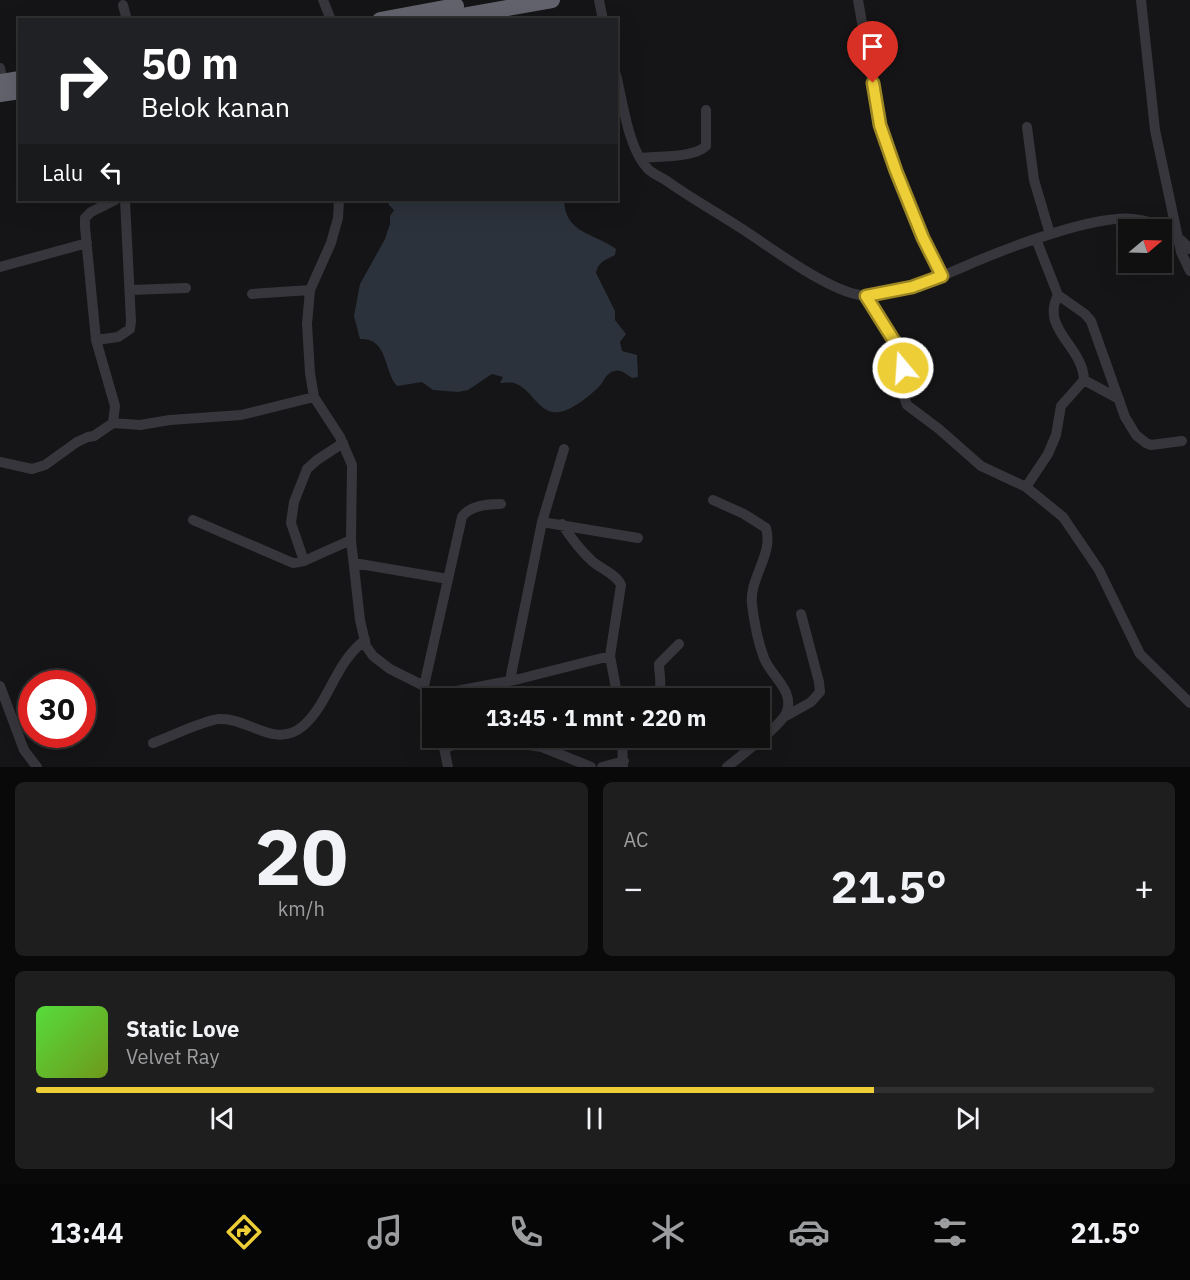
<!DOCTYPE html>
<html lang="id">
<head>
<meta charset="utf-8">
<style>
	:root { --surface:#101011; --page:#1e1e1f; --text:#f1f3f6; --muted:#9c9d9f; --line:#303031; --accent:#eece36 }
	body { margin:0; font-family:"IBM Plex Sans",sans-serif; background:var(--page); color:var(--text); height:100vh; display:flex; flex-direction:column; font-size:22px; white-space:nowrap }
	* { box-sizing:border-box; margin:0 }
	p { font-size:20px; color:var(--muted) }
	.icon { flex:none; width:33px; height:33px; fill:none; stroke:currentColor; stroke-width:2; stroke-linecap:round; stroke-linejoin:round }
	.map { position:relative; height:767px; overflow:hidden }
	.drawer { display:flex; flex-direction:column; gap:15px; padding:15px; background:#090909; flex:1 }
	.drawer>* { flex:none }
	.banner { position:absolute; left:18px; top:18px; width:600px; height:183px; border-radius:0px; box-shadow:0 6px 24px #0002,0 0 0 2px var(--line); background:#202124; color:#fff; overflow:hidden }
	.needle { width:39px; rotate:71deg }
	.buttons { position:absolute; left:1118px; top:219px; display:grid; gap:12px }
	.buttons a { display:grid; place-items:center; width:54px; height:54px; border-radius:0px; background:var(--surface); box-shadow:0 6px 24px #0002,0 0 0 2px var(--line); font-size:30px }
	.speed { position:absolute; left:18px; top:670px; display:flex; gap:12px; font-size:30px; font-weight:700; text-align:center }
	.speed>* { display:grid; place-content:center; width:78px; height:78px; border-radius:50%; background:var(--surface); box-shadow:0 6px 24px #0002,0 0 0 2px var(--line); line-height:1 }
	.speed .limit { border:9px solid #d22; background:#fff; color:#111 }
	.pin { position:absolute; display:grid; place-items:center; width:51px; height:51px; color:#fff; margin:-62px -26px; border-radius:50% 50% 50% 0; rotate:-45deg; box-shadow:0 0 6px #0007 }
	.pin .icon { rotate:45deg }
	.me { position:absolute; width:66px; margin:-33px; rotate:342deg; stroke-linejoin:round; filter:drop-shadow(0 0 4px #0008) }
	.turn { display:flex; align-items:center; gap:21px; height:126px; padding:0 24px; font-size:27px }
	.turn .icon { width:78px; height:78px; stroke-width:2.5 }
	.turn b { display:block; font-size:42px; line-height:51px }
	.then { display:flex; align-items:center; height:57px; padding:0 24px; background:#0003; gap:12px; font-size:22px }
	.big { font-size:45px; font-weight:800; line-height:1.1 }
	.drawer .tile { flex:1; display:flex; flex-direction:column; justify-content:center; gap:9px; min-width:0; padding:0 21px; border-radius:9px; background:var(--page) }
	.drawer .dial { align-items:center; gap:0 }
	.dial b { font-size:78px; line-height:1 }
	.song { display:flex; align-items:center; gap:18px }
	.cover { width:72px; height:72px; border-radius:9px; background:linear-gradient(135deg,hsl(110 70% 55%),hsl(80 70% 35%)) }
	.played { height:6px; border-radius:3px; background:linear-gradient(90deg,var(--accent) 75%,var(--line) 75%) }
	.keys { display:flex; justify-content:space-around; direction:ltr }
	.heat { display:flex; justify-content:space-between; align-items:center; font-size:33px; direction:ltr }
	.drawer .tiles { flex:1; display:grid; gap:15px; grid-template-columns:1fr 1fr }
	.tile:last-child { grid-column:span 2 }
	.trip { position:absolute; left:422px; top:688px; width:348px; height:60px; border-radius:0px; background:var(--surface); box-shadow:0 6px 24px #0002,0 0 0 2px var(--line); font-weight:800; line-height:60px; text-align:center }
	.tab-bar { display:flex; height:96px; justify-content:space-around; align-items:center; background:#060607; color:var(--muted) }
	.tab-bar .icon { width:42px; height:42px }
	.tab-bar .on { color:var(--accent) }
	.tab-bar b { font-size:27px; color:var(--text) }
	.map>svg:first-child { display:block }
	.water { fill:#2c323b }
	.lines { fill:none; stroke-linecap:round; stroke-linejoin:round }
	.minor { stroke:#36363c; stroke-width:10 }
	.highway { stroke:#62636d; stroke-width:16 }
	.route-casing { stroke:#9b8623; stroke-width:15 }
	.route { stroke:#eece36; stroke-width:10 }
</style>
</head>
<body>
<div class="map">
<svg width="1190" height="767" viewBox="0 0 1190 767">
	<rect width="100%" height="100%" fill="#151517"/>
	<path class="water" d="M388,200h176c1,34 31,33 52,49l-1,6c-10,5 -17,7 -19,18l19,38v9l11,14 -6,8 2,9 15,4 1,22 -6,1c-5,-3 -11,-9 -17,-7 -7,1 -10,7 -13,12 -8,10 -26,24 -38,28 -25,8 -30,-22 -50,-28 -4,-1 -10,0 -14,0l3,-6 -11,-3 -24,16 -10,2 -25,-2 -11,-8 -25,4c-13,-14 -9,-49 -37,-47l-6,-23 6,-32 25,-45 5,-15v-8l4,-6 -5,-5z"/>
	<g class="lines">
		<path class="minor" d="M323,0l8,20
			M599,0l4,20
			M858,0l22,125 43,113 19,38
			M1141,0l14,130 26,122 9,19
			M123,5l4,15
			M0,68l3,14
			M616,75c7,27 12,74 32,94 5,5 13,8 19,12 22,16 46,29 69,44 31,19 95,70 131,71 30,0 75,-20 103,-32 37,-16 133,-53 170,-44 21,4 36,14 50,29
			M1027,127l7,53 16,54
			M640,158c18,-2 54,0 66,-12v-36
			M339,200l-1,18 -7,25 -21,47 -3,34 3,49 4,24 26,40 12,28 -1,75 9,80 6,26 7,10 17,13 34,17 8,15
			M1036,239l22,56 27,19 6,7 34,96 11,18 10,8 5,2 31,-4
			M0,267l87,-24
			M130,290l56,-2
			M252,294l58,-4
			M866,296l33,53 4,19 -1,24 5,13 32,24 42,37 45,21 37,30 36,53 41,84 50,49
			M96,340l22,-3 12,-8 1,-8 -6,-121
			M1084,380l35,19
			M113,423l27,2 30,-5 71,-5 73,-18
			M0,462l32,7 13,-4 32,-23 11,-5 6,-1 19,-13 2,-17 -19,-66 -11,-113v-9l6,-6 24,-12
			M1026,487l22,-33 8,-19 5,-29 23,-26c-1,-34 -44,-51 -26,-85
			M713,500l31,14 22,14c8,26 -17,50 -14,76 2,17 6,38 12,54 7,18 30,32 23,53 -4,14 -47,45 -60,56
			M193,520l100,43 11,-2 47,-21
			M542,522l96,16
			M562,524c9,14 18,26 30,37 9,8 24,13 29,24l-11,71 8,43
			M304,561l-13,-38 3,-21 13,-33 10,-9 26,-17
			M354,563l94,16
			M510,680l32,-158 22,-73
			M0,686l24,64 13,17
			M424,686l38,-169c8,-12 26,-13 39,-13
			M430,696l89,-17 91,-23
			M652,699c13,-10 7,-21 7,-35l20,-20
			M786,716l25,-14 9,-10 -1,-10 -18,-68
			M442,738l6,29
			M622,738l1,29
			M153,743c17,-6 51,-23 66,-24 29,-2 56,31 84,7 27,-24 31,-62 62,-86
			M445,748l22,-8 21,-1 54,8 49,20
			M602,767l22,-6"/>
		<path class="highway" d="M380,20l76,-14
			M440,20l112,-20
			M0,82l20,-3
			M0,94l20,-3"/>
	</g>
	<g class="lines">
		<defs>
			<path id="route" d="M873,83l7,42 16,46 27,67 19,38 -30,11 -46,9 30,48 7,24"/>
		</defs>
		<use href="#route" class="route-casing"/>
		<use href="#route" class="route"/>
	</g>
</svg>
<div class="buttons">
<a><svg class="needle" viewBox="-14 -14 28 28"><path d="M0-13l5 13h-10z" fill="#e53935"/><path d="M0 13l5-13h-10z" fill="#9c9d9f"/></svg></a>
</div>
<div class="speed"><div class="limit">30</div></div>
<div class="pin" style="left:873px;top:83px;background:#d93025"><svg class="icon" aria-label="arrive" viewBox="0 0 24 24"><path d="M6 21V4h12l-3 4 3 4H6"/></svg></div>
<svg class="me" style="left:903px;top:368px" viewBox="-20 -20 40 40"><circle r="17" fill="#eece36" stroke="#fff" stroke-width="3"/><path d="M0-11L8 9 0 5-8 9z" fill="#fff"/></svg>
<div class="trip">13:45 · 1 mnt · 220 m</div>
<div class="banner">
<div class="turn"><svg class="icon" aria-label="right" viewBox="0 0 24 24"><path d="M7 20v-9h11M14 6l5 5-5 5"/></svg><div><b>50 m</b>Belok kanan</div></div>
<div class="then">Lalu<svg class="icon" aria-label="left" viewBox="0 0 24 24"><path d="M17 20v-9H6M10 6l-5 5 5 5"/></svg></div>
</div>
</div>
<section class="drawer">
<div class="tiles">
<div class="tile dial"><b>20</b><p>km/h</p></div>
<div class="tile"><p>AC</p>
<div class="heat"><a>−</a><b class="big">21.5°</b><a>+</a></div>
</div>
<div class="tile">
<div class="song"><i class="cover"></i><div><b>Static Love</b><p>Velvet Ray</p></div></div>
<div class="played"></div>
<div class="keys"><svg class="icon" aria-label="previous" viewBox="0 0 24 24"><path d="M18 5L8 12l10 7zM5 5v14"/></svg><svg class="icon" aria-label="pause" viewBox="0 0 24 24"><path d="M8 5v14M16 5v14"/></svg><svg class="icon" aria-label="next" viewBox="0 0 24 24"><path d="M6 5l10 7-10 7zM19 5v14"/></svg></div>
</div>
</div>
</section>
<nav class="tab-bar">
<b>13:44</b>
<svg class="icon on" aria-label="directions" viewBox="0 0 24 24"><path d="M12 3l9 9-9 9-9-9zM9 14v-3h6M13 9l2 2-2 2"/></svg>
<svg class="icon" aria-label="music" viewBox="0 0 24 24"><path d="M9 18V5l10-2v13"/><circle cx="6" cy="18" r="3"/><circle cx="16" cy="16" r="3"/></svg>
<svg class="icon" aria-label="phone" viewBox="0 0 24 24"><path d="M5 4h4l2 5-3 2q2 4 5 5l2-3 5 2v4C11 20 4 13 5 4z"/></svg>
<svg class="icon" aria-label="climate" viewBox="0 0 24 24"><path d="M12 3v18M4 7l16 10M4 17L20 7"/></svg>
<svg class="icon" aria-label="car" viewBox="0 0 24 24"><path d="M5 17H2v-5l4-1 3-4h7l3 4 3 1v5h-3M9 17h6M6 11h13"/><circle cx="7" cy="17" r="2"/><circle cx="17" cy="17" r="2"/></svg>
<svg class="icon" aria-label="filters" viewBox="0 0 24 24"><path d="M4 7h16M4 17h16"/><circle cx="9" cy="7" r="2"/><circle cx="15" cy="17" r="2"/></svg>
<b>21.5°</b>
</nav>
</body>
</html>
